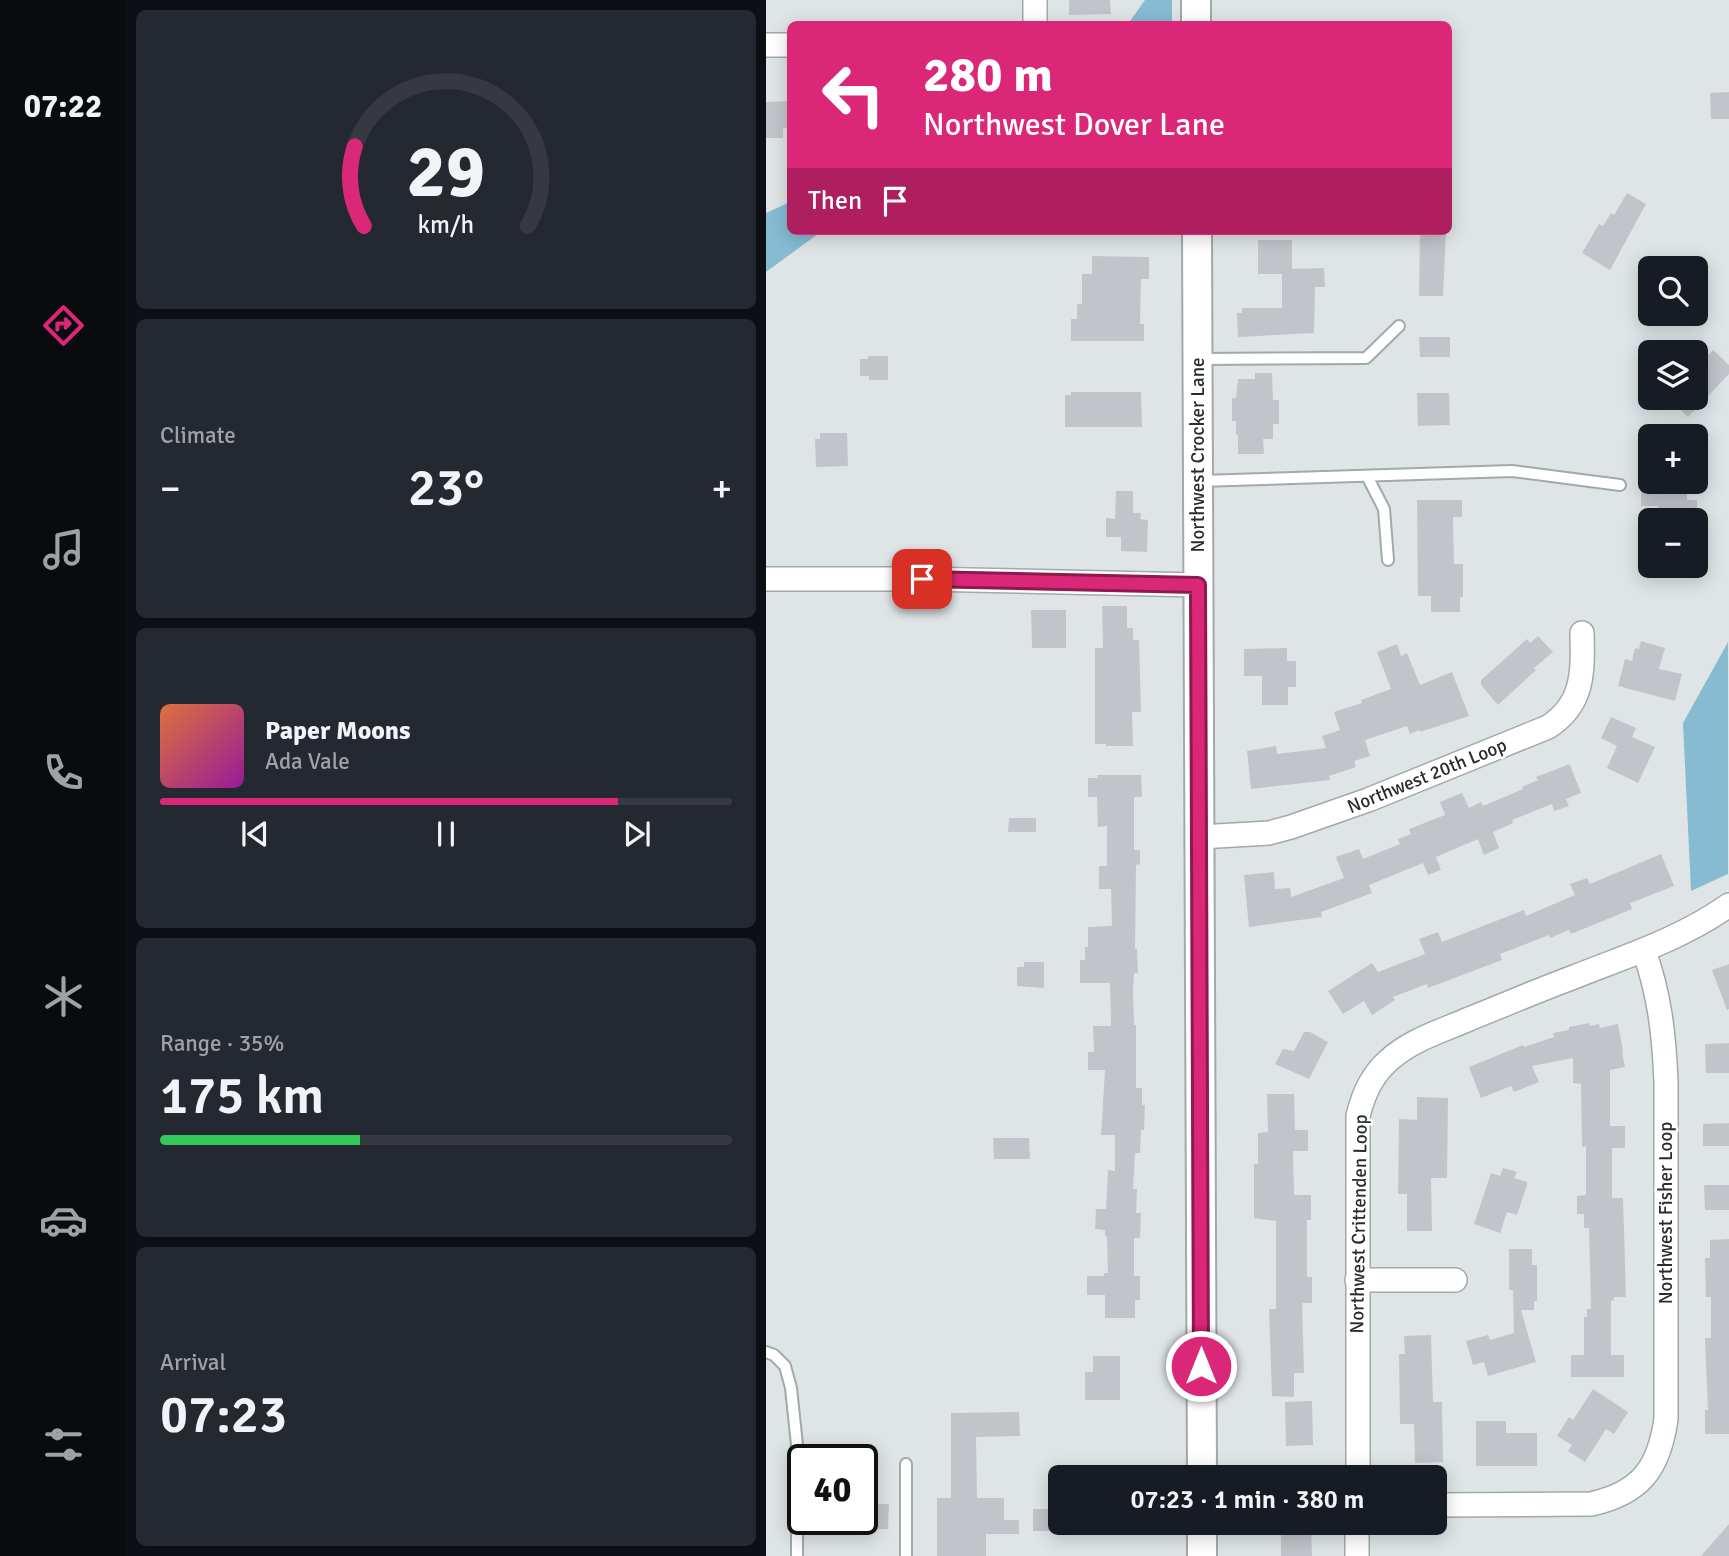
<!DOCTYPE html>
<html lang="en">
<head>
<meta charset="utf-8">
<style>
	:root { --surface:#171b24; --page:#242831; --text:#f1f3f6; --muted:#9ea1a6; --line:#363941; --accent:#db2777 }
	body { margin:0; font-family:Signika,sans-serif; background:var(--page); color:var(--text); height:100vh; display:flex; flex-direction:column; font-size:26px; white-space:nowrap }
	* { box-sizing:border-box; margin:0 }
	p { font-size:23px; color:var(--muted) }
	.icon { flex:none; width:38px; height:38px; fill:none; stroke:currentColor; stroke-width:2; stroke-linecap:round; stroke-linejoin:round }
	.map { position:relative; flex:1; overflow:hidden }
	.side { display:flex; flex-direction:column; gap:10px; padding:10px; background:#0d0f14; width:640px }
	.side>* { flex:none }
	.banner { position:absolute; left:21px; top:21px; width:665px; height:214px; border-radius:10px; box-shadow:0 4px 18px #0003; background:#db2777; color:#fff; overflow:hidden }
	.controls { position:absolute; left:872px; top:256px; display:grid; gap:14px }
	.controls a { display:grid; place-items:center; width:70px; height:70px; border-radius:10px; background:var(--surface); box-shadow:0 4px 18px #0003; font-size:35px }
	.speed { position:absolute; left:21px; top:1444px; display:flex; gap:14px; font-size:35px; font-weight:700; text-align:center }
	.speed>* { display:grid; place-content:center; width:91px; height:91px; border-radius:50%; background:var(--surface); box-shadow:0 4px 18px #0003; line-height:1 }
	.speed .limit { border:4px solid #111; border-radius:10px; background:#fff; color:#111 }
	.pin { position:absolute; display:grid; place-items:center; width:60px; height:60px; color:#fff; margin:-30px; border-radius:14px; box-shadow:0 4px 10px #0006 }
	.me { position:absolute; width:77px; margin:-38px; rotate:0deg; stroke-linejoin:round; filter:drop-shadow(0 0 5px #0008) }
	.turn { display:flex; align-items:center; gap:24px; height:147px; padding:0 21px; font-size:32px }
	.turn .icon { width:91px; height:91px; stroke-width:2.5 }
	.turn b { display:block; font-size:49px; line-height:60px }
	.then { display:flex; align-items:center; height:66px; padding:0 21px; background:#0003; gap:14px; font-size:26px }
	.big { font-size:52px; font-weight:600; line-height:1.1 }
	.side .card { flex:1; display:flex; flex-direction:column; justify-content:center; gap:10px; min-width:0; padding:0 24px; border-radius:10px; background:var(--page) }
	.side .dial { align-items:center; gap:0 }
	.dial svg { height:182px; overflow:visible; fill:none; stroke:var(--line); stroke-width:7; stroke-linecap:round; text-anchor:middle }
	.dial text { fill:var(--text); stroke:none }
	.song { display:flex; align-items:center; gap:21px }
	.cover { width:84px; height:84px; border-radius:10px; background:linear-gradient(135deg,hsl(20 70% 55%),hsl(300 70% 35%)) }
	.played { height:7px; border-radius:4px; background:linear-gradient(90deg,var(--accent) 80%,var(--line) 80%) }
	.keys { display:flex; justify-content:space-around; direction:ltr }
	.heat { display:flex; justify-content:space-between; align-items:center; font-size:38px; direction:ltr }
	.charge { height:10px; border-radius:5px; background:linear-gradient(90deg,#34c759 35%,var(--line) 0) }
	.trip { position:absolute; left:282px; top:1465px; width:399px; height:70px; border-radius:10px; background:var(--surface); box-shadow:0 4px 18px #0003; font-weight:600; line-height:70px; text-align:center }
	main { display:flex; flex:1; min-height:0 }
	.tab-bar { display:flex; flex-direction:column; width:126px; justify-content:space-around; align-items:center; background:#090b0e; color:var(--muted) }
	.tab-bar .icon { width:49px; height:49px }
	.tab-bar .selected { color:var(--accent) }
	.tab-bar b { font-size:32px; color:var(--text) }
	.map>svg:first-child { display:block }
	.green { fill:#86bbd2 }
	.building { fill:#c1c5c9 }
	.lines { fill:none; stroke-linecap:round; stroke-linejoin:round }
	.service-casing { stroke:#a3a8aa; stroke-width:14 }
	.minor-casing { stroke:#a3a8aa; stroke-width:26 }
	.tertiary-casing { stroke:#a3a8aa; stroke-width:32 }
	.service { stroke:#fff; stroke-width:10 }
	.minor { stroke:#fff; stroke-width:23 }
	.tertiary { stroke:#fff; stroke-width:28 }
	.route-casing { stroke:#8e194d; stroke-width:18 }
	.route { stroke:#db2777; stroke-width:12 }
	.labels { text-anchor:middle; dominant-baseline:central; stroke-width:5; stroke-linejoin:round; paint-order:stroke }
	.street-label { font-size:19px; fill:#292b2c; stroke:#fff }
</style>
</head>
<body>
<main>
<nav class="tab-bar">
<b>07:22</b>
<svg class="icon selected" aria-label="directions" viewBox="0 0 24 24"><path d="M12 3l9 9-9 9-9-9zM9 14v-3h6M13 9l2 2-2 2"/></svg>
<svg class="icon" aria-label="music" viewBox="0 0 24 24"><path d="M9 18V5l10-2v13"/><circle cx="6" cy="18" r="3"/><circle cx="16" cy="16" r="3"/></svg>
<svg class="icon" aria-label="phone" viewBox="0 0 24 24"><path d="M5 4h4l2 5-3 2q2 4 5 5l2-3 5 2v4C11 20 4 13 5 4z"/></svg>
<svg class="icon" aria-label="climate" viewBox="0 0 24 24"><path d="M12 3v18M4 7l16 10M4 17L20 7"/></svg>
<svg class="icon" aria-label="car" viewBox="0 0 24 24"><path d="M5 17H2v-5l4-1 3-4h7l3 4 3 1v5h-3M9 17h6M6 11h13"/><circle cx="7" cy="17" r="2"/><circle cx="17" cy="17" r="2"/></svg>
<svg class="icon" aria-label="filters" viewBox="0 0 24 24"><path d="M4 7h16M4 17h16"/><circle cx="9" cy="7" r="2"/><circle cx="15" cy="17" r="2"/></svg>
</nav>
<section class="side">
<div class="card dial"><svg viewBox="0 0 100 80">
<path d="M14 69A42 42 0 1 1 86 69"/>
<path d="M14 69A42 42 0 0 1 10 34" stroke="#db2777"/>
<text x="50" y="56" font-size="32" font-weight="700">29</text>
<text x="50" y="72" font-size="11">km/h</text>
</svg></div>
<div class="card"><p>Climate</p>
<div class="heat"><a>−</a><b class="big">23°</b><a>+</a></div>
</div>
<div class="card">
<div class="song"><i class="cover"></i><div><b>Paper Moons</b><p>Ada Vale</p></div></div>
<div class="played"></div>
<div class="keys"><svg class="icon" aria-label="previous" viewBox="0 0 24 24"><path d="M18 5L8 12l10 7zM5 5v14"/></svg><svg class="icon" aria-label="pause" viewBox="0 0 24 24"><path d="M8 5v14M16 5v14"/></svg><svg class="icon" aria-label="next" viewBox="0 0 24 24"><path d="M6 5l10 7-10 7zM19 5v14"/></svg></div>
</div>
<div class="card"><p>Range · 35%</p><b class="big">175 km</b><div class="charge"></div></div>
<div class="card"><p>Arrival</p><b class="big">07:23</b></div>
</section>
<div class="map">
<svg width="963" height="1556" viewBox="0 0 963 1556">
	<rect width="100%" height="100%" fill="#dfe5e7"/>
	<path class="green" d="M379,0h27v24h-44z
		M24,202v29h32l-56,41v-59z
		M962,642v232l-37,17 -8,-168z"/>
	<path class="building" d="M303,0h41l1,14 -42,1z
		M963,92v27h-18l-1,-26z
		M24,101v27h-7v10h-17v-36z
		M861,193l19,11 -36,66 -28,-17 17,-29 4,2 8,-13 3,2z
		M654,231h26l-3,65h-24z
		M492,240h34v29l32,-1 1,19h-10l-1,46 -76,4 -1,-24h5v-5h40v-34h-24z
		M326,256l57,1v22h-8l-1,45h4v17h-73v-22h6v-15h5v-30h10z
		M653,337h31v20h-30z
		M947,350l16,15v9l-41,43 -21,-20h28v-28z
		M102,356h20v24h-19v-4h-9v-17h8z
		M489,373h17l1,27h6v24h-6v15h-10l1,15h-26v-19h-2v-14h-4v-23h4l2,-19h17z
		M305,392h70l1,35h-77v-32h6z
		M651,393h32l1,32 -32,1z
		M54,433h27l1,33 -32,1 -1,-28h5z
		M875,484h46v16h10v20h-39v-14h-17z
		M350,491h17v22h8l-1,6 8,1 -1,32 -26,-1v-14h-15v-19l9,1z
		M651,500h45v17h-9l1,47h9v33h-3v15h-29v-16h-13z
		M336,606h25v22h6v12h6l2,72h-9l1,34h-27v-2h-11v-96h8z
		M265,610h35v38h-34z
		M772,636l15,16 -19,16 2,2 -38,35 -17,-20v-5l46,-41 3,4z
		M875,641l24,7 -6,21 23,5 -7,27 -57,-15 7,-27 7,2 3,-13 4,1z
		M631,644l4,12 6,-3 13,32 32,-13 17,44 -49,16 -1,-2 -9,4 -3,-8 -42,14 5,16 -16,5 2,6 -27,9 1,4 -79,9 -4,-38 29,-5 1,8 49,-6 -4,-12 18,-6 -6,-18 28,-9 -1,-3 30,-11 -14,-37z
		M521,648v13h9v26h-8v18h-26v-29h-18v-27z
		M845,717l25,11 -4,9 23,10 -17,36 -31,-15 10,-22 -16,-8z
		M801,765h3l11,28 -15,6 3,7 -15,5 -2,-7 -40,16 1,3 -20,9 6,16 -15,7 -6,-16 -42,18 5,13 -13,5 -5,-12 -54,22 3,8 -51,19 1,5 -73,10 -5,-52 30,-3 1,17 15,-1 1,9 53,-19 -8,-21 23,-8 4,10 37,-15 -2,-5 13,-5 -2,-5 36,-14 -5,-13 22,-9 7,15 12,-6 2,4 40,-17 -1,-2 16,-7 -2,-3z
		M331,775h44l1,22h-8v53h6v14l-4,1 -1,84h2l1,24h-4l-1,17 1,35h2v63h6v17h3l-1,25h-3l-1,23h-5l-2,36h4l-1,24h5l-1,25h-6v38h6v24h-5v18h-30v-23h-18v-19h17v-3h4l-1,-36 -2,-1v-6l-10,-1 1,-20h10l2,-39 7,1v-36h-14l4,-65h-17v-18h6l-1,-26h18l-1,-43h-30v-23h5v-13h3v-20l24,-1 -1,-37h-12v-23h8v-40l-9,1 -1,-30h-9v-19h10z
		M243,818h27v14h-28z
		M895,854l13,32 -44,17 2,6 -61,25 -2,-4 -19,8 -1,-3 -49,19 2,6 -74,28 -1,-4 -34,13 2,3 -23,15 -8,-14 -21,13 -15,-23 44,-28 6,9 47,-18 -6,-15 19,-7 4,10 82,-32 2,6 49,-21 -5,-11 17,-6 3,6z
		M258,962h20v26l-27,-2v-19h7z
		M963,964v45l-2,1 -15,-40z
		M823,1023l1,3 9,-2 1,4 18,-4 5,27 -1,1 3,15 -15,3v56h15v22h-13v50h11l3,99h-12v3l-3,1v54h13v22h-53v-22h13v-38h3v-8h4l-2,-81h-5v-14h-7v-18l9,-1v-49l-4,1 -1,-63 -8,-1v-25l-41,8 7,16 -25,10 -3,-6 -30,12 -12,-31 54,-22 1,2 30,-10 -1,-4 16,-3v-3z
		M538,1032h6l18,10 -19,37 -34,-15 8,-15 11,2z
		M963,1043v30h-23l-1,-29z
		M501,1094h27l1,36h13v21h-15l1,44h17v25h-4v57h5v26h-10l2,70h-10v24l-22,-1 -3,-87h7v-88l-22,-3v-54h4v-31l10,-1z
		M651,1097l31,1 -1,80h-16l1,53h-25v-37h-9l1,-75 18,1z
		M963,1123v23h-26v-22z
		M227,1138h36l1,21h-36z
		M737,1168l14,4 -3,6 13,4v3l-10,30 -10,-3 -7,21 -26,-9 17,-51 9,3z
		M938,1185h25v25h-24z
		M963,1239v195h-24v-24h3l-3,-72h6v-41h-5l-1,-39h5v-18z
		M743,1249h23v16h5v36h-3v9h-13l15,52 -48,14 -4,-14 -11,3 -7,-24 22,-6 2,5 24,-7 -1,-43h-4z
		M665,1335l2,67h9l1,60 -28,1 -1,-39h-14l-1,-70h6l-1,-18z
		M327,1356h27v44h-35v-28h8z
		M827,1389l35,23 -14,22 -8,-5 -21,33 -17,-11 4,-6 -15,-9 12,-19 4,3z
		M546,1401l1,44 -27,1 -1,-44z
		M253,1412l1,24 -44,1 1,61h27v22h15v14h-33v22h-49v-58h14v-85z
		M710,1421h30v12h31v33h-61z
		M96,1504h27l-1,25h-26z
		M267,1509h19l1,22h-20z
		M515,1522h30l1,34h-31z
		M963,1524v32h-28z"/>
	<g class="lines">
		<defs>
			<path id="service" d="M434,359l166,-1 33,-32
				M601,476l17,33 4,51
				M434,481l312,-10 108,14
				M0,1352l8,3 11,11 6,22 6,57v111
				M140,1464v92"/>
			<path id="minor" d="M269,24v-24
				M0,45h24
				M0,579h156l276,6
				M434,837l69,-4 22,-6 77,-27 180,-73c36,-23 35,-55 34,-94
				M591,1280h98
				M592,1477v-361c5,-21 14,-41 30,-55 22,-21 54,-30 81,-42 35,-14 70,-29 105,-42 53,-21 107,-38 155,-72
				M668,1505l157,-1c50,-11 68,-36 75,-85v-337c-2,-47 -6,-86 -22,-131
				M591,1556v-34"/>
			<path id="tertiary" d="M430,0v24
				M431,231l5,1246
				M436,1522v34"/>
		</defs>
		<use href="#service" class="service-casing"/>
		<use href="#minor" class="minor-casing"/>
		<use href="#tertiary" class="tertiary-casing"/>
		<use href="#service" class="service"/>
		<use href="#minor" class="minor"/>
		<use href="#tertiary" class="tertiary"/>
	</g>
	<g class="lines">
		<defs>
			<path id="route" d="M156,579l276,6 3,781"/>
		</defs>
		<use href="#route" class="route-casing"/>
		<use href="#route" class="route"/>
	</g>
	<g class="labels">
		<g class="street-label">
			<text transform="translate(432 455) rotate(-90)">Northwest Crocker Lane</text>
			<text transform="translate(661 776) rotate(-22)">Northwest 20th Loop</text>
			<text transform="translate(900 1213) rotate(-90)">Northwest Fisher Loop</text>
			<text transform="translate(593 1224) rotate(-89)">Northwest Crittenden Loop</text>
		</g>
	</g>
</svg>
<div class="controls">
<a><svg class="icon" aria-label="search" viewBox="0 0 24 24"><circle cx="10" cy="10" r="6"/><path d="M15 15l6 6"/></svg></a>
<a><svg class="icon" aria-label="layers" viewBox="0 0 24 24"><path d="M12 4l9 5-9 5-9-5zM3 14l9 5 9-5"/></svg></a>
<a>+</a>
<a>−</a>
</div>
<div class="speed"><div class="limit">40</div></div>
<div class="pin" style="left:156px;top:579px;background:#d93025"><svg class="icon" aria-label="arrive" viewBox="0 0 24 24"><path d="M6 21V4h12l-3 4 3 4H6"/></svg></div>
<svg class="me" style="left:435px;top:1366px" viewBox="-20 -20 40 40"><circle r="17" fill="#db2777" stroke="#fff" stroke-width="3"/><path d="M0-11L8 9 0 5-8 9z" fill="#fff"/></svg>
<div class="trip">07:23 · 1 min · 380 m</div>
<div class="banner">
<div class="turn"><svg class="icon" aria-label="left" viewBox="0 0 24 24"><path d="M17 20v-9H6M10 6l-5 5 5 5"/></svg><div><b>280 m</b>Northwest Dover Lane</div></div>
<div class="then">Then<svg class="icon" aria-label="arrive" viewBox="0 0 24 24"><path d="M6 21V4h12l-3 4 3 4H6"/></svg></div>
</div>
</div>
</main>
</body>
</html>
